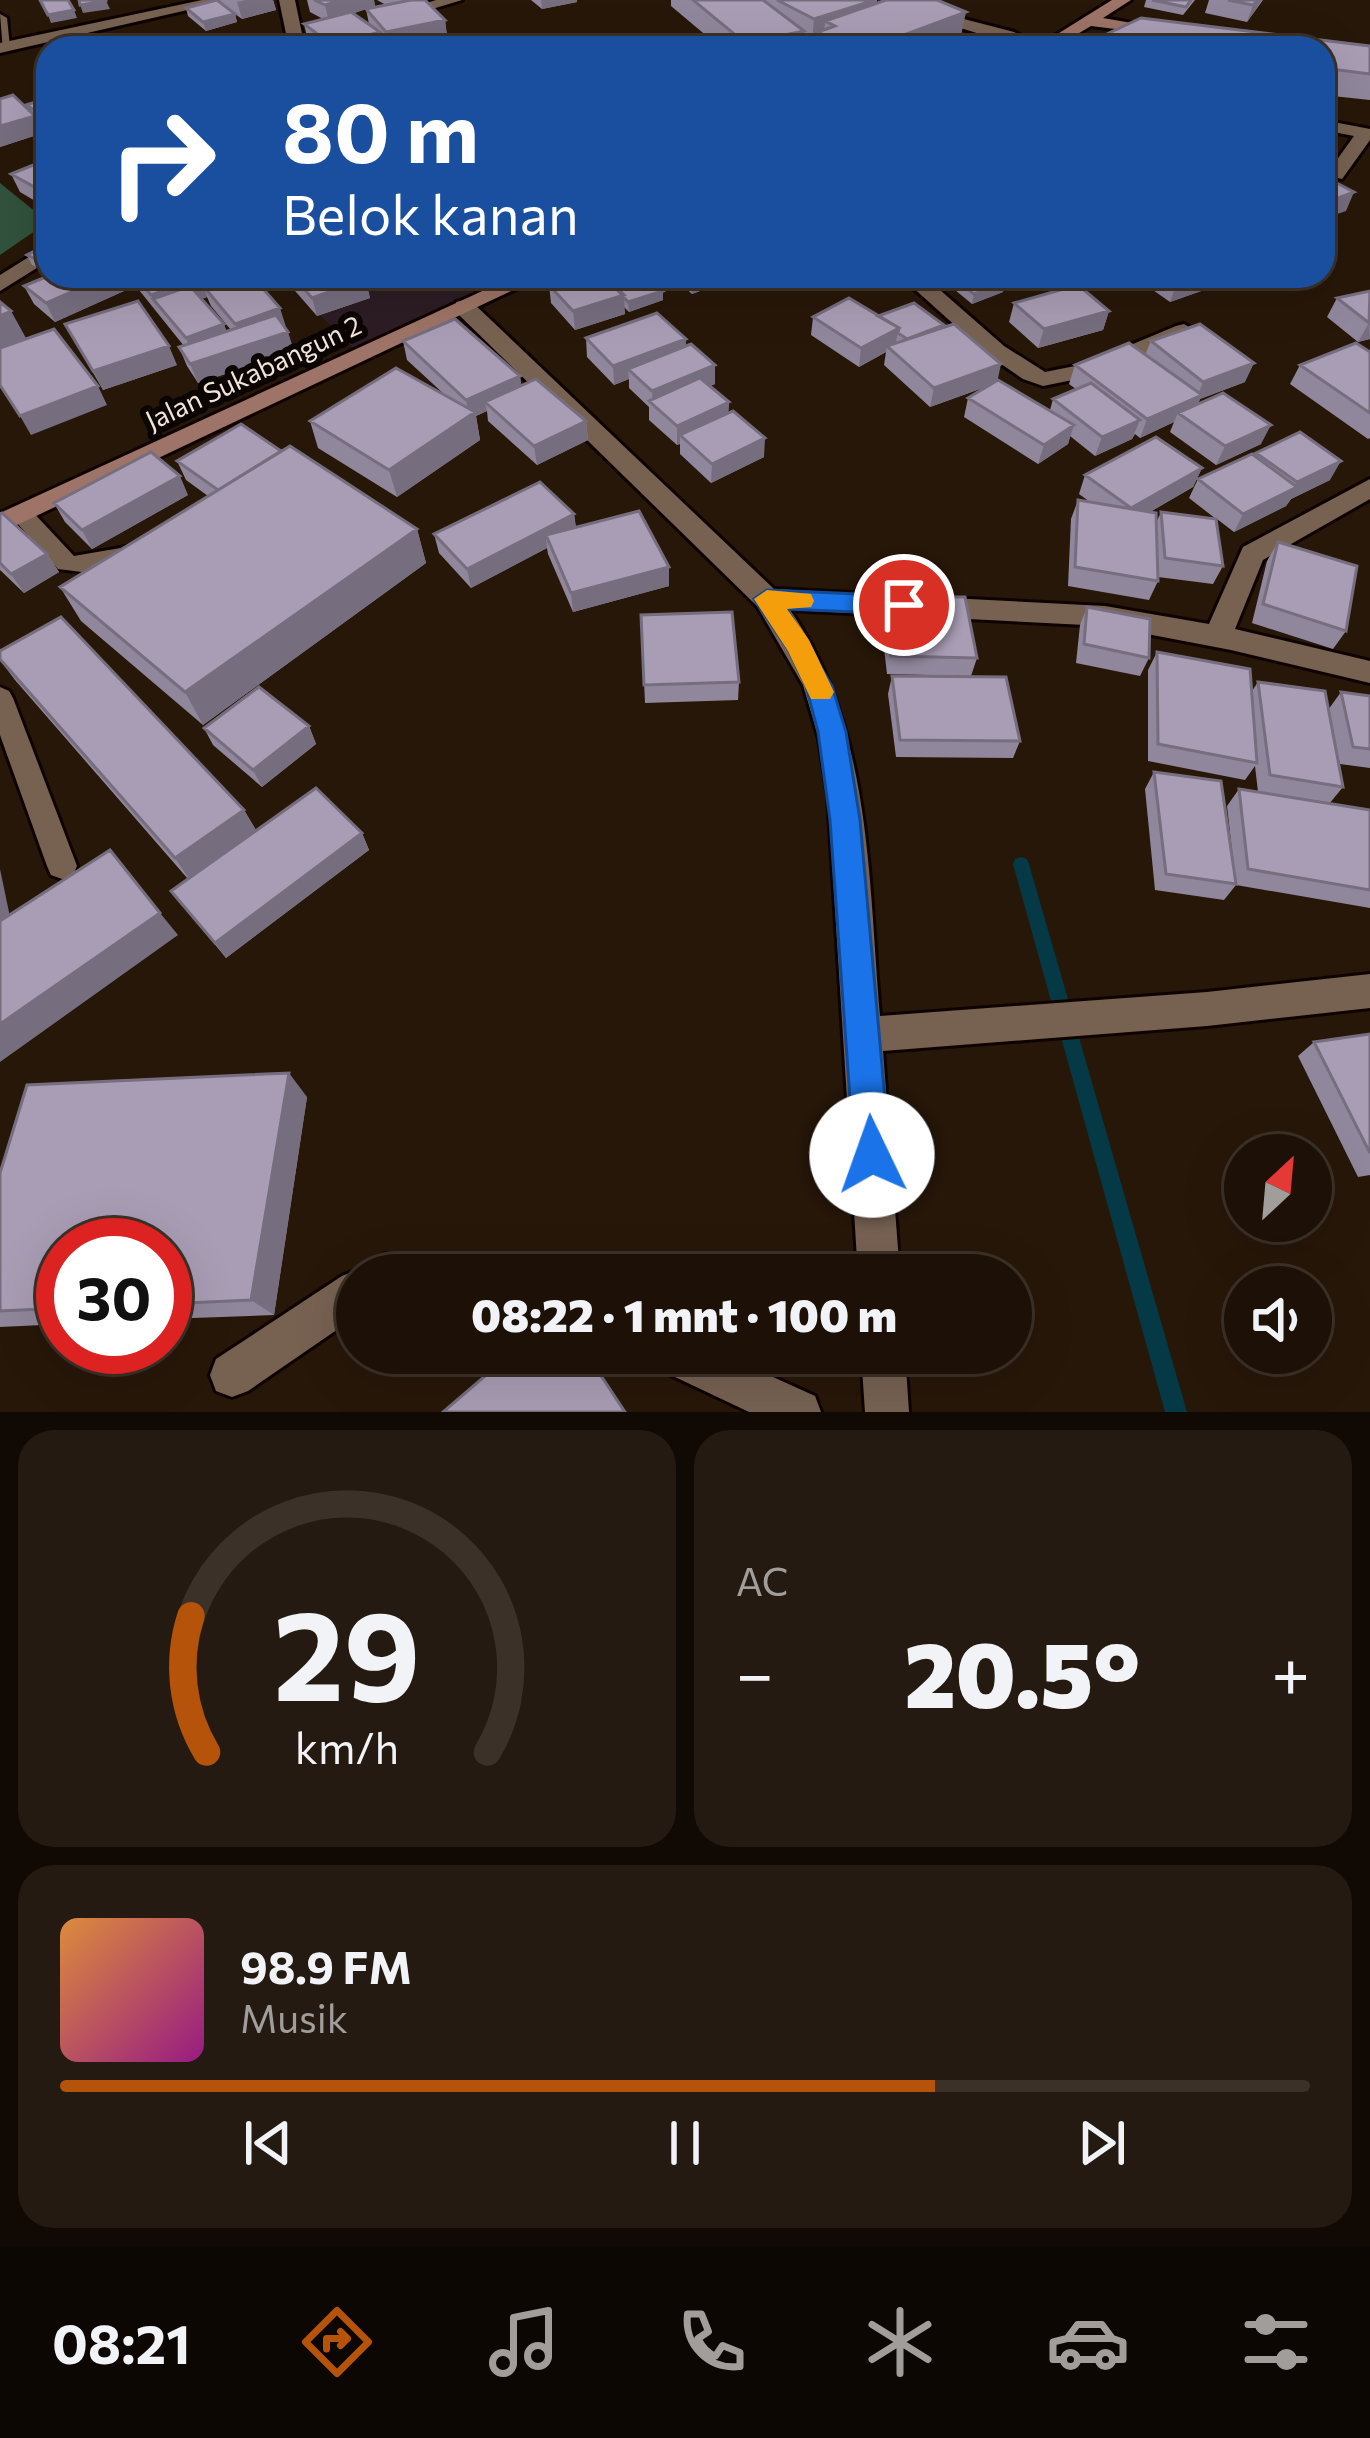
<!DOCTYPE html>
<html lang="id">
<head>
<meta charset="utf-8">
<style>
	:root { --surface:#1d1107; --page:#251a11; --text:#f1f3f6; --muted:#a09d9b; --line:#3b3128; --accent:#b45309 }
	body { margin:0; font-family:Commissioner,sans-serif; background:var(--page); color:var(--text); height:100vh; display:flex; flex-direction:column; font-size:45px; white-space:nowrap }
	* { box-sizing:border-box; margin:0 }
	p { font-size:39px; color:var(--muted) }
	.icon { flex:none; width:66px; height:66px; fill:none; stroke:currentColor; stroke-width:2; stroke-linecap:round; stroke-linejoin:round }
	.map { position:relative; height:1412px; overflow:hidden }
	.panel { display:flex; flex-direction:column; gap:18px; padding:18px; background:#100904; flex:1 }
	.panel>* { flex:none }
	.guide { position:absolute; left:36px; top:36px; width:1299px; height:252px; border-radius:36px; box-shadow:0 12px 48px #0002,0 0 0 3px var(--line); background:#1a4fa0; color:#fff; overflow:hidden }
	.needle { width:78px; rotate:26deg }
	.buttons { position:absolute; left:1224px; top:1134px; display:grid; gap:24px }
	.buttons a { display:grid; place-items:center; width:108px; height:108px; border-radius:50%; background:var(--surface); box-shadow:0 12px 48px #0002,0 0 0 3px var(--line); font-size:60px }
	.speed { position:absolute; left:36px; top:1218px; display:flex; gap:24px; font-size:60px; font-weight:700; text-align:center }
	.speed>* { display:grid; place-content:center; width:156px; height:156px; border-radius:50%; background:var(--surface); box-shadow:0 12px 48px #0002,0 0 0 3px var(--line); line-height:1 }
	.speed .limit { border:18px solid #d22; background:#fff; color:#111 }
	.pin { position:absolute; display:grid; place-items:center; width:102px; height:102px; color:#fff; margin:-51px; border:6px solid #fff; border-radius:50%; box-shadow:0 3px 12px #0007 }
	.me { position:absolute; width:132px; margin:-66px; rotate:357deg; stroke-linejoin:round; filter:drop-shadow(0 0 9px #0008) }
	.turn { display:flex; align-items:center; gap:42px; height:252px; padding:0 48px; font-size:54px }
	.turn .icon { width:156px; height:156px; stroke-width:2.5 }
	.turn b { display:block; font-size:84px; line-height:102px }
	.big { font-size:90px; font-weight:800; line-height:1.1 }
	.panel .tile { flex:1; display:flex; flex-direction:column; justify-content:center; gap:18px; min-width:0; padding:0 42px; border-radius:36px; background:var(--page) }
	.panel .dial { align-items:center; gap:0 }
	.dial svg { height:312px; overflow:visible; fill:none; stroke:var(--line); stroke-width:7; stroke-linecap:round; text-anchor:middle }
	.dial text { fill:var(--text); stroke:none }
	.song { display:flex; align-items:center; gap:36px }
	.cover { width:144px; height:144px; border-radius:18px; background:linear-gradient(135deg,hsl(30 70% 55%),hsl(310 70% 35%)) }
	.played { height:12px; border-radius:6px; background:linear-gradient(90deg,var(--accent) 70%,var(--line) 70%) }
	.keys { display:flex; justify-content:space-around; direction:ltr }
	.heat { display:flex; justify-content:space-between; align-items:center; font-size:66px; direction:ltr }
	.panel .tiles { flex:1; display:grid; gap:18px; grid-template-columns:1fr 1fr }
	.tile:last-child { grid-column:span 2 }
	.trip { position:absolute; left:336px; top:1254px; width:696px; height:120px; border-radius:60px; background:var(--surface); box-shadow:0 12px 48px #0002,0 0 0 3px var(--line); font-weight:800; line-height:120px; text-align:center }
	.menu { display:flex; height:192px; justify-content:space-around; align-items:center; background:#0c0703; color:var(--muted) }
	.menu .icon { width:84px; height:84px }
	.menu .active { color:var(--accent) }
	.menu b { font-size:54px; color:var(--text) }
	.map>svg:first-child { display:block }
	.education { fill:#2d1c24 }
	.forest { fill:#31523c }
	.lines { fill:none; stroke-linecap:round; stroke-linejoin:round }
	.stream { fill:#043945; fill-rule:evenodd }
	.lane-casing { stroke:#0f0300; stroke-width:6 }
	.street-casing { stroke:#0f0300; stroke-width:6 }
	.secondary-casing { stroke:#0f0300; stroke-width:6 }
	.lane { fill:#776252; fill-rule:evenodd }
	.street { fill:#776252; fill-rule:evenodd }
	.secondary { fill:#9d7467; fill-rule:evenodd }
	.wall { fill:#91879c; fill-rule:evenodd }
	.shaded-wall { fill:#766e7f }
	.building { fill:#a99db5; stroke:#766e7f; stroke-width:3 }
	.route { fill:#1a73e8; stroke:#114b97; stroke-width:3 }
	.slow { fill:#f59e0b }
	.labels { text-anchor:middle; dominant-baseline:central; stroke-width:12; stroke-linejoin:round; paint-order:stroke }
	.far-street-label { font-size:27px; fill:#f0e4db; stroke:#0b0502 }
</style>
</head>
<body>
<div class="map">
<svg width="1370" height="1412" viewBox="0 0 1370 1412">
	<rect width="100%" height="100%" fill="#271709"/>
	<path class="education" d="M281,276h237l-164,73z"/>
	<path class="forest" d="M0,183l48,39 -48,33z"/>
	<g class="lines">
		<path class="stream" d="M1021,857l6,2 2,5 158,548h-22l-152,-548 2,-5z"/>
		<defs>
			<path id="lane" d="M933,11l81,21 30,16h-19l-97,-30 -2,-3z
				M0,14l7,4 3,29 -7,4z
				M21,506l8,2 45,48 58,-10 12,9 -3,6 -51,12 -32,-4 -49,-55z
				M0,687l9,4 4,7 64,168 -4,9 -11,4 -11,-4 -4,-9 -47,-131z"/>
			<path id="street" d="M202,0h29l-231,53v-10z
				M279,0h16l10,48h-16z
				M436,0h26l-66,20 -8,-5z
				M1323,120l47,9v11l-28,39 -16,-4 28,-39 -31,-6z
				M48,245v16l-48,30v-16z
				M900,276h24l80,70 41,26 40,-8 91,-38 8,-2 11,7 -93,43 -59,12 -20,-7 -35,-24z
				M464,300l8,2 302,287 331,17 104,18 34,-77 127,-68v20l-107,61 -28,69 135,32v22l-139,-33 -126,-24 -315,-16c82,119 78,267 90,406l327,-24 163,-18v34l-163,18 -324,25 17,224h-42l-30,-479 -9,-57 -16,-54 -46,-79 -301,-294v-10z
				M385,1254h31l15,6 6,15h-80v41l-109,75 -16,6 -16,-6 -6,-16 6,-16 126,-83 15,-6 8,3 5,-13z
				M649,1353h71l95,43 6,16h-72l-93,-44z
				M861,1353h44l4,59h-44z"/>
			<path id="secondary" d="M1112,0h19l-28,18 69,12 -8,5 -73,-9 -37,22h-19z
				M515,276h28l-543,257v-20z"/>
		</defs>
		<use href="#lane" class="lane-casing"/>
		<use href="#street" class="street-casing"/>
		<use href="#secondary" class="secondary-casing"/>
		<use href="#lane" class="lane"/>
		<use href="#street" class="street"/>
		<use href="#secondary" class="secondary"/>
	</g>
	<path class="wall" d="M220,0h53l3,10 -34,9 -7,-5 2,8 -31,9 -18,-15 -2,-8 34,-6z
		M307,0h67l1,6 -8,3 19,-4 -9,-5h33l35,20 2,16 -55,12h-3l-7,-8 2,8h-67l-9,-7 -4,-17 19,-5 -13,-7zM366,9l3,15 -15,-11z
		M531,0h46v2l-35,7z
		M671,0h206l-1,3 85,33 -30,12h-210l-50,-42z
		M1146,0h49l-12,15 -39,-8z
		M1209,0h54l-16,22 -42,-9z
		M1370,46v54l-47,-5v-47z
		M48,98v31l-2,-5 -10,-6 7,15 -43,14v-48l28,10 -2,-4z
		M48,159l-1,49 -27,-16 -9,-18z
		M48,244v28l-16,-7 -5,-10z
		M131,276h78l3,8 73,43 9,24 -96,32 -11,-17 -8,-19 5,-1 -49,-61zM207,297l4,9 20,24 -4,1 -25,-32z
		M282,276h81l7,22 -53,18z
		M672,276h49v7l-29,11z
		M938,276h58l7,16 -31,12z
		M1043,276h71l-35,10 30,25 -6,19 -65,18 -29,-26 5,-19 46,-13z
		M1133,276h112l-27,11 -10,-7 -4,10 -34,12z
		M1260,276h61l-38,14z
		M549,285l114,6v9l-34,12 -5,-5 1,7 -50,16 -24,-27z
		M24,286l100,5 -69,31 -21,-18z
		M1370,291v48l-12,3 -31,-25 10,-19z
		M878,316l66,9v2l53,53 53,30 3,-11 23,-10 -7,-5 6,-19 70,-10 6,-14 94,41 -45,17 -2,5 63,40 -45,21 -46,-33 4,-10 -34,16 -5,-4 -3,5 -37,17 -25,-20 -2,8 -30,20 -74,-47 4,-19 20,-12 -58,21 -46,-42 2,-13 -27,15 -48,-32 2,-18z
		M65,324l112,41 -74,25z
		M586,338l100,8 29,38 -5,2 19,16 -1,11 36,44 -53,26 -31,-29v-10l-3,1 -28,-25v-13l-20,-19v-9l-15,6 -27,-28z
		M403,341l117,35 1,9 65,36 2,19 -51,25 -49,-44 -1,-10 -11,5 4,24 -83,57 -79,-49 -8,-27 135,-26 -38,-35z
		M1370,352v86l-2,1 -78,-55 10,-19z
		M281,451l136,78 9,34 -223,162 -122,-104 -21,-34 148,-91 -22,-16 -9,-19z
		M1256,453l74,27 -39,19 -5,7 -52,26 -17,-13 6,47 -10,18 -55,-7v4l-9,19 -81,-14 3,-67 7,-19 12,2 -11,-8 6,-19 117,-7 -9,19 -43,25 7,9 4,-9 55,7 -27,-21 9,-19 56,-23z
		M188,495l-96,54 -27,-27 -11,-19z
		M0,514l47,40 12,18 -35,21 -24,-23z
		M574,514l2,13 93,40v19l-96,26 -25,-58 -1,-6 -76,40 -32,-35 -5,-19z
		M1278,542l68,89 -13,18 -81,-26 15,-62z
		M884,596l93,62 -6,18 -84,-2 -7,-60z
		M1087,607l62,51 -9,18 -64,-13 4,-38z
		M641,615l98,67 -1,18 -93,3z
		M1157,652l95,39 6,-9 70,28 13,-18 29,4v72l-30,-4 -8,-35 11,58 -14,17 41,6v98l-134,-23 -12,15 -69,-10 -10,-101 9,-17 80,96 -7,-62 12,-17 19,3 -3,-26 -10,14 -97,-19v-91z
		M0,660l244,150 12,20 106,3 7,17 -143,108 -55,-67 17,-12 -173,-199z
		M892,676l128,65 -7,17 -117,-1 -8,-63z
		M309,726l7,18 -54,43 -49,-42 -9,-17z
		M1370,1034v141l-12,2 -60,-121 16,-14z
		M307,1097l-33,218 -109,4v-74h-102v79l-63,3v-154z"/>
	<path class="shaded-wall" d="M246,0h27l3,10 -34,9 -5,-17z
		M341,0h33l1,6 -46,16 -4,-17z
		M541,0h36v2l-35,7z
		M877,0l-3,23 -39,3 -10,-5 -1,14 -6,-3 -1,10 -5,1 2,-24z
		M1258,0h4l-15,22 6,-17z
		M106,1l4,8 -27,4 -3,-8z
		M74,10l3,8 -26,5 -3,-8z
		M966,12l-5,24 -30,12h-62z
		M235,14l2,8 -31,9 -3,-9z
		M445,20l2,16 -57,12 -4,-16z
		M804,31l-1,17h-58v-5z
		M380,32l4,16h-51l-1,-3z
		M35,116l8,17 -43,14v-21z
		M48,185v22l-1,1 -9,-19z
		M1354,192l-8,19 -23,8v-15z
		M1333,238l-5,10 -5,2v-8z
		M1331,257l-8,17v-14z
		M107,276h10l7,15 -69,31 -9,-19z
		M209,276l7,18 -12,-7 3,10 -43,15 -11,-13 6,15 -8,-19z
		M714,276h7v7l-29,11v-10z
		M1066,276h48l-52,16z
		M1198,276h12l-6,14 -34,12 7,-19z
		M1226,276h19l-27,11 4,-10z
		M1290,276h31l-38,14z
		M366,279l4,19 -53,18 -5,-18z
		M1005,282l-2,10 -31,12 2,-10z
		M663,291v9l-34,12 -1,-10z
		M624,295l1,19 -50,16 -2,-19z
		M280,308l6,19 -44,16 -7,-19z
		M11,311l15,27 -26,12v-34z
		M1109,311l-6,19 -65,18 6,-19z
		M1369,323l1,16 -12,3z
		M224,324l7,19 -38,14 -7,-19z
		M899,328l-4,19 -8,-1 -1,6 -27,15 2,-19z
		M288,332l6,19 -96,32 -8,-19z
		M686,339v19l-58,11 1,10 -15,6 -1,-19z
		M169,346l8,19 -74,25 -10,-19z
		M1254,363l-9,19 -45,17 -6,15 -16,-1 -4,9 -34,16 7,-19 50,-22 6,-15z
		M1001,364l-4,19 -67,24 4,-19z
		M715,365v19l-58,24 -4,-4 -1,-13z
		M520,376l3,19 -38,7 2,9 -11,5 4,24 -83,57 -8,-27 80,-54 -3,-16z
		M98,386l9,19 -76,30 -11,-19z
		M729,402l-1,19 -48,14v9l-3,1v-19z
		M1140,420l-8,19 -37,17 7,-19z
		M586,421l2,19 -51,25 -3,-19z
		M1074,425l-6,19 -30,20 6,-19z
		M1271,425l-10,19 -45,21 9,-19z
		M765,438l-1,19 -53,26 1,-19z
		M1341,461l-11,19 -39,19 -5,7 -52,26 9,-18 49,-24 5,-8z
		M1202,468l-9,19 -69,40 7,-19z
		M180,476l8,19 -96,54 -10,-19z
		M574,514l2,19 -30,2 1,13 -76,40 -4,-19z
		M417,529l9,34 -223,162 -18,-33z
		M47,554l12,18 -35,21 -13,-19z
		M669,567v19l-96,26 -2,-19z
		M309,726l7,18 -54,43 -9,-17z
		M244,810l14,24 -67,48 -16,-24z
		M362,833l7,17 -143,108 -11,-15z
		M0,869l15,72 -15,6z
		M160,913l18,22 -178,127v-38z
		M289,1073l18,24 -33,218 -23,-15z"/>
	<path class="building" d="M40,0h28l6,10 -26,5z
		M79,0h27v1l-26,4z
		M217,0l18,14 -32,8 -17,-14z
		M314,0h27l-16,5z
		M411,0h14l20,20 -59,12 -20,-23z
		M693,0h70l41,31 -59,12z
		M777,0h98l-61,19z
		M886,0h51l29,12 -97,36h-18l-33,-16 17,-6 -10,-5z
		M1152,0h39l-5,7z
		M1228,0h30l-5,5z
		M351,12l29,20 -48,13 -28,-21z
		M1141,18l229,28v28l-47,-6v-20h-246z
		M813,40l11,8h-50z
		M13,95l22,21 -35,10v-27z
		M48,98v18l-2,1 -20,-12z
		M48,159v26l-10,4 -27,-15z
		M1323,176l31,16 -31,12z
		M48,244v21l-21,-10z
		M48,276h59l-61,27 -22,-17z
		M135,276h71l-55,19z
		M236,276h16l28,32 -45,16 -31,-37z
		M293,276h70l3,3 -54,19z
		M577,276h28l19,19 -51,16 -24,-26z
		M609,276h38l16,15 -35,11 -22,-25z
		M683,276h31l-22,8z
		M950,276h46l9,6 -31,12z
		M1166,276h32l-21,7z
		M1078,285l31,26 -65,18 -30,-26z
		M190,286l34,38 -38,14 -33,-39z
		M1370,291l-1,32 -32,-25z
		M849,298l50,30 -38,20 -48,-31z
		M138,301l31,45 -76,25 -28,-47z
		M0,302l11,9 -11,5z
		M914,303l30,22 -37,14 -9,-6 1,-5 -21,-12z
		M657,313l29,26 -73,27 -27,-28z
		M276,315l12,17 -98,32 -11,-17z
		M455,319l65,57 -54,24 -63,-59z
		M954,324l47,40 -67,24 -47,-42z
		M1200,324l54,39 -51,19 -52,-41z
		M54,329l44,57 -78,30 -20,-31v-37z
		M1129,343l73,52 -55,24 -72,-54z
		M1356,343l14,9v61l-70,-48z
		M691,344l24,21 -63,26 -24,-22z
		M396,368l79,44 -86,58 -79,-49z
		M700,378l29,24 -52,24 -28,-25z
		M536,379l50,42 -52,25 -49,-44z
		M998,380l76,45 -30,20 -76,-47z
		M1091,383l49,37 -38,17 -49,-38z
		M1223,393l48,32 -46,21 -47,-33z
		M733,411l32,27 -53,26 -32,-29z
		M241,424l40,27 -63,39 -41,-29z
		M1300,432l41,29 -44,21 -41,-29z
		M1156,437l46,31 -71,40 -46,-33z
		M290,446l127,83 -232,163 -125,-105z
		M151,452l29,24 -98,54 -28,-27z
		M1252,454l45,33 -54,27 -45,-35z
		M540,482l34,32 -107,55 -33,-35z
		M1078,500l78,13 2,68 -83,-14z
		M639,511l30,56 -98,26 -25,-58z
		M1161,512l55,7 7,47 -58,-8z
		M2,513l45,41 -36,20 -11,-11v-49z
		M1278,542l79,24 -11,65 -83,-27z
		M884,596l81,1 12,61 -86,-2z
		M1087,607l63,12 -1,39 -65,-14z
		M732,612l7,70 -95,3 -3,-70z
		M61,617l183,193 -69,48 -175,-199v-8z
		M1157,652l93,17 7,94 -99,-19z
		M892,676l114,1 14,64 -120,-1z
		M1258,682l67,9 18,96 -73,-12z
		M259,687l50,39 -56,44 -49,-42z
		M1341,692l29,4v53l-17,-2z
		M1154,772l67,9 15,103 -70,-10z
		M316,788l46,45 -147,110 -44,-52z
		M1239,789l131,21v80l-122,-21z
		M110,850l50,63 -160,111v-103z
		M1370,1034v119l-56,-111z
		M289,1073l-38,227 -86,4v-59h-102v63l-63,3v-138l27,-88z
		M512,1353h74l39,59h-182z"/>
	<path class="route" d="M767,590l137,6 13,9 -13,9 -117,-5 45,77 14,46 14,88 30,335 -6,12 -12,6 -13,-6 -5,-12 -24,-335 -12,-88 -12,-46 -17,-35 -35,-52z"/>
	<path class="slow" d="M767,590l44,4 3,7 -3,6 -24,2 22,31 25,52 -4,7h-19l-23,-48 -34,-52z"/>
	<g class="labels">
		<g class="far-street-label">
			<text transform="translate(253 372) rotate(-25)">Jalan Sukabangun 2</text>
		</g>
	</g>
</svg>
<div class="buttons">
<a><svg class="needle" viewBox="-14 -14 28 28"><path d="M0-13l5 13h-10z" fill="#e53935"/><path d="M0 13l5-13h-10z" fill="#a09d9b"/></svg></a>
<a><svg class="icon" aria-label="sound" viewBox="0 0 24 24"><path d="M4 9h4l5-4v14l-5-4H4zM17 9q2 3 0 6"/></svg></a>
</div>
<div class="speed"><div class="limit">30</div></div>
<div class="pin" style="left:904px;top:605px;background:#d93025"><svg class="icon" aria-label="arrive" viewBox="0 0 24 24"><path d="M6 21V4h12l-3 4 3 4H6"/></svg></div>
<svg class="me" style="left:872px;top:1155px" viewBox="-20 -20 40 40"><circle r="19" fill="#fff"/><path d="M0-13L10 11 0 6-10 11z" fill="#1a73e8"/></svg>
<div class="trip">08:22 · 1 mnt · 100 m</div>
<div class="guide">
<div class="turn"><svg class="icon" aria-label="right" viewBox="0 0 24 24"><path d="M7 20v-9h11M14 6l5 5-5 5"/></svg><div><b>80 m</b>Belok kanan</div></div>
</div>
</div>
<section class="panel">
<div class="tiles">
<div class="tile dial"><svg viewBox="0 0 100 80">
<path d="M14 69A42 42 0 1 1 86 69"/>
<path d="M14 69A42 42 0 0 1 10 34" stroke="#b45309"/>
<text x="50" y="56" font-size="32" font-weight="700">29</text>
<text x="50" y="72" font-size="11">km/h</text>
</svg></div>
<div class="tile"><p>AC</p>
<div class="heat"><a>−</a><b class="big">20.5°</b><a>+</a></div>
</div>
<div class="tile">
<div class="song"><i class="cover"></i><div><b>98.9 FM</b><p>Musik</p></div></div>
<div class="played"></div>
<div class="keys"><svg class="icon" aria-label="previous" viewBox="0 0 24 24"><path d="M18 5L8 12l10 7zM5 5v14"/></svg><svg class="icon" aria-label="pause" viewBox="0 0 24 24"><path d="M8 5v14M16 5v14"/></svg><svg class="icon" aria-label="next" viewBox="0 0 24 24"><path d="M6 5l10 7-10 7zM19 5v14"/></svg></div>
</div>
</div>
</section>
<nav class="menu">
<b>08:21</b>
<svg class="icon active" aria-label="directions" viewBox="0 0 24 24"><path d="M12 3l9 9-9 9-9-9zM9 14v-3h6M13 9l2 2-2 2"/></svg>
<svg class="icon" aria-label="music" viewBox="0 0 24 24"><path d="M9 18V5l10-2v13"/><circle cx="6" cy="18" r="3"/><circle cx="16" cy="16" r="3"/></svg>
<svg class="icon" aria-label="phone" viewBox="0 0 24 24"><path d="M5 4h4l2 5-3 2q2 4 5 5l2-3 5 2v4C11 20 4 13 5 4z"/></svg>
<svg class="icon" aria-label="climate" viewBox="0 0 24 24"><path d="M12 3v18M4 7l16 10M4 17L20 7"/></svg>
<svg class="icon" aria-label="car" viewBox="0 0 24 24"><path d="M5 17H2v-5l4-1 3-4h7l3 4 3 1v5h-3M9 17h6M6 11h13"/><circle cx="7" cy="17" r="2"/><circle cx="17" cy="17" r="2"/></svg>
<svg class="icon" aria-label="filters" viewBox="0 0 24 24"><path d="M4 7h16M4 17h16"/><circle cx="9" cy="7" r="2"/><circle cx="15" cy="17" r="2"/></svg>
</nav>
</body>
</html>
